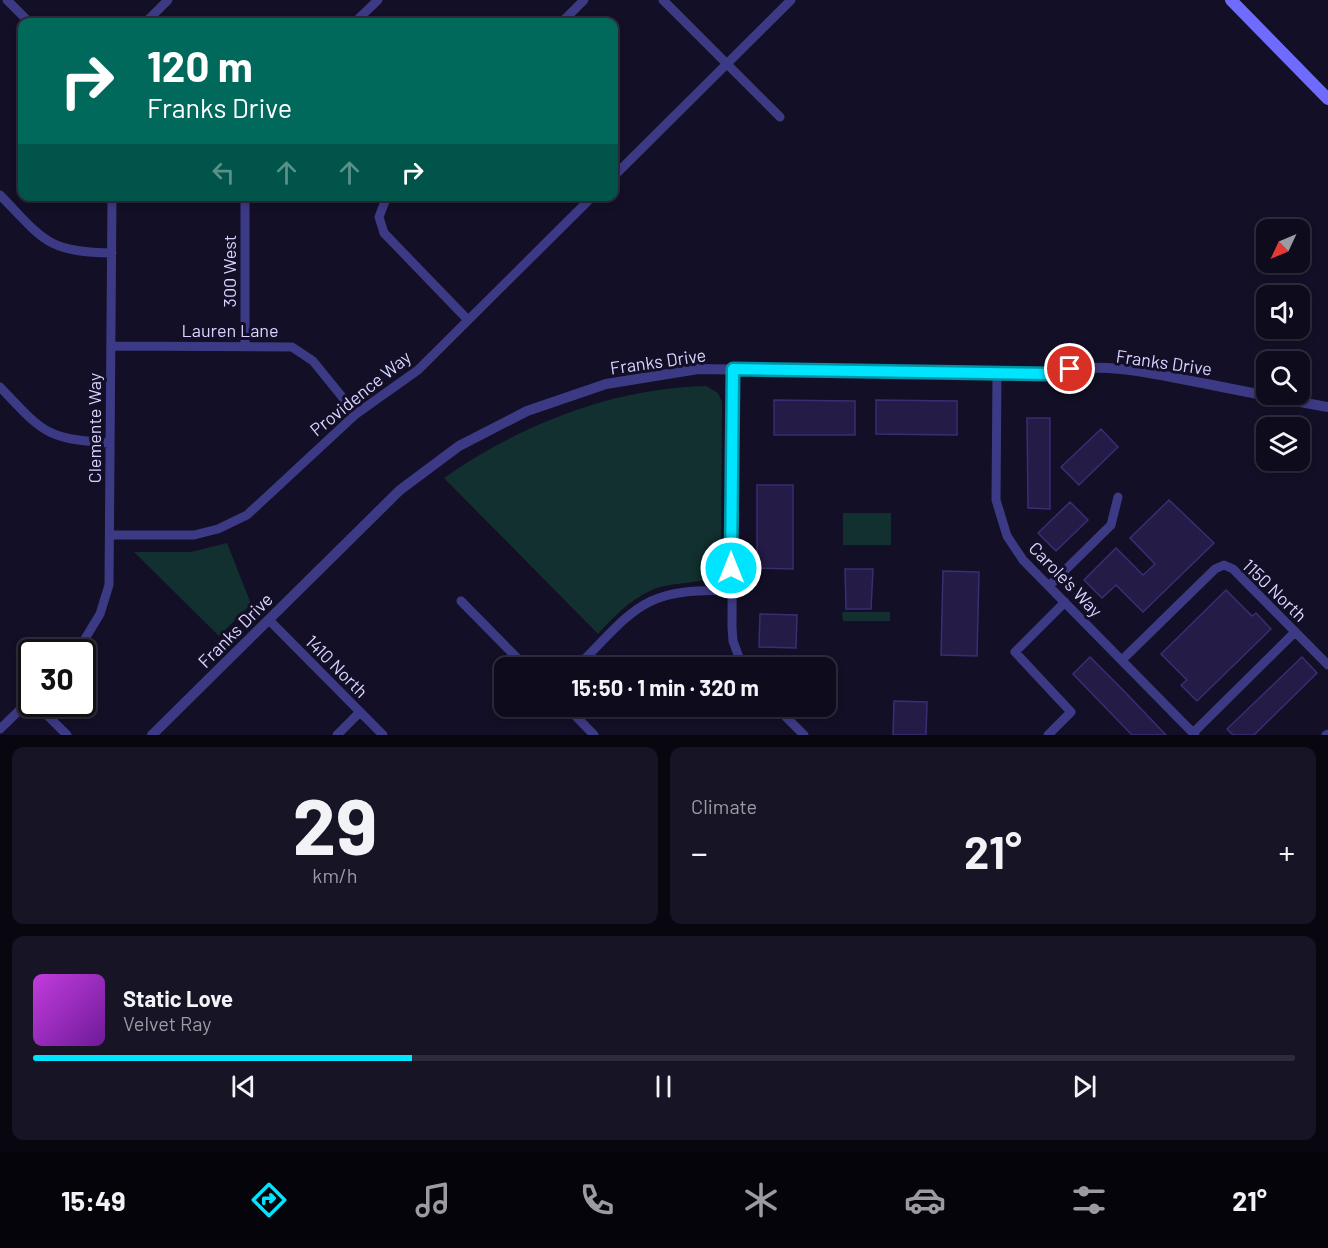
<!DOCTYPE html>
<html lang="en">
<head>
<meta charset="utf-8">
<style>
	:root { --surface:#0e0b1c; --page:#171425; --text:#f1f3f6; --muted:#9b9ba3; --line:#2e2b3b; --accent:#00e5ff }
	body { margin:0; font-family:Barlow,sans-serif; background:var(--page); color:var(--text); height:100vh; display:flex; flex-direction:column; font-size:22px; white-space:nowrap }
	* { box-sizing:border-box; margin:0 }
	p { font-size:20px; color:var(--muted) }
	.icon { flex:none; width:33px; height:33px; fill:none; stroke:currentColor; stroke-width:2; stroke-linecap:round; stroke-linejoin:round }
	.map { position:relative; height:735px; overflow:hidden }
	.details { display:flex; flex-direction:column; gap:12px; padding:12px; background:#08060f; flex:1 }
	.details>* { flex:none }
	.guide { position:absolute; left:18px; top:18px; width:600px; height:183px; border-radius:12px; box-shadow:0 3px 9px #0003,0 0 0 2px var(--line); background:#00695c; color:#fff; overflow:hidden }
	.needle { width:39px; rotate:226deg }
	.controls { position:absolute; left:1256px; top:219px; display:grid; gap:12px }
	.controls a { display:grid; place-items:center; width:54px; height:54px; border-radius:12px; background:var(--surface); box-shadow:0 3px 9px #0003,0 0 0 2px var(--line); font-size:30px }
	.speed { position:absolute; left:18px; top:639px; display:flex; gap:12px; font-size:30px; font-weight:700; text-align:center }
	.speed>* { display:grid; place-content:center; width:78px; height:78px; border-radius:50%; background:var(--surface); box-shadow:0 3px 9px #0003,0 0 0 2px var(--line); line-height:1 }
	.speed .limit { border:3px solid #111; border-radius:9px; background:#fff; color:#111 }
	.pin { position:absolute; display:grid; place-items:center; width:51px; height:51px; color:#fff; margin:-26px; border:3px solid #fff; border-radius:50%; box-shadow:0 2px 6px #0007 }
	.me { position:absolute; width:66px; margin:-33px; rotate:0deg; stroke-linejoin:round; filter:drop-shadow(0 0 4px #0008) }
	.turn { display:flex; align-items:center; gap:21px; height:126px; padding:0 30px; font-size:27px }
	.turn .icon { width:78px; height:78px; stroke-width:2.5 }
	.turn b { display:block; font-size:42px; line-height:51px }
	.lanes { display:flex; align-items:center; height:57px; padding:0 30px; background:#0003; justify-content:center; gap:30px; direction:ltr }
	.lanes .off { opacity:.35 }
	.big { font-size:45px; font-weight:700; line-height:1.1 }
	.details .widget { flex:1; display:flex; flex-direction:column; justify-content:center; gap:9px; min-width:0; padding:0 21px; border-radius:12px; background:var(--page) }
	.details .dial { align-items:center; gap:0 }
	.dial b { font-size:78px; line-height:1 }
	.song { display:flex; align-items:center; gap:18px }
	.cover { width:72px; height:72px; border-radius:9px; background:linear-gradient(135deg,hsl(290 70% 55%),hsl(280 70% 35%)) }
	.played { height:6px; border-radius:3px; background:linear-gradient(90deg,var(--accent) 30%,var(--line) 30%) }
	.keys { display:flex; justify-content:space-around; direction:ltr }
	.heat { display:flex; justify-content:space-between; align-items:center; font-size:33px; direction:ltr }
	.details .tiles { flex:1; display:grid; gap:12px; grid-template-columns:1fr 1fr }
	.widget:last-child { grid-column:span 2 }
	.trip { position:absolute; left:494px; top:657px; width:342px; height:60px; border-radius:12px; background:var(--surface); box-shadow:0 3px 9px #0003,0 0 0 2px var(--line); font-weight:700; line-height:60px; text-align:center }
	.dock { display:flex; height:96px; justify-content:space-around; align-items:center; background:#06040b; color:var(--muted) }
	.dock .icon { width:42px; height:42px }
	.dock .active { color:var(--accent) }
	.dock b { font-size:27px; color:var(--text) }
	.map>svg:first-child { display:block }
	.green { fill:#12302f }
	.building { fill:#241b47; stroke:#3b2d73; stroke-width:1.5 }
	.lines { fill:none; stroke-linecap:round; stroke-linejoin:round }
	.minor { stroke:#3d3a85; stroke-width:9 }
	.tertiary { stroke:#3d3a85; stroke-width:10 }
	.secondary { stroke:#6f6bff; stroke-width:12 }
	.route-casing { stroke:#0095a6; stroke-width:15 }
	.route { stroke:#00e5ff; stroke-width:10 }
	.labels { text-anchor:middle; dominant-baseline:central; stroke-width:6; stroke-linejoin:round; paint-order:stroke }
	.street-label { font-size:18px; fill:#d9d4ff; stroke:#130f26 }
</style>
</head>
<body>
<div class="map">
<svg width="1328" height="735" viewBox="0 0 1328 735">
	<rect width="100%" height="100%" fill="#130f26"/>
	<path class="green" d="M706,386l12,7 4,9 -1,167c-13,18 -48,11 -69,21 -22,10 -38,26 -54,44l-154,-156c76,-53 168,-90 262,-92z
		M843,513h48v32h-48z
		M227,543l24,61 -32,32 -85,-84h57z
		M842,612h48v9h-47z"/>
	<path class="building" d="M774,400l81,1v34h-81z
		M876,400l81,1v34l-81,-1z
		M1027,418h23v91l-22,-1z
		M1101,429l17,18 -39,38 -18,-18z
		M757,485h36v84l-36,-1z
		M1169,500l45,43 -71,69 -27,-27 -14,13 -18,-18 32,-32 27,27 12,-11 -25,-26z
		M1070,502l18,18 -32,31 -18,-18z
		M845,569h28l-2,40h-25z
		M943,571l36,1 -2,84 -36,-1z
		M1226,590l26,26 4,-3 15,16 -74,72 -16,-16 6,-5 -26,-26z
		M760,614l37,1 -1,33 -37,-1z
		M1090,657l33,33 43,45h-34l-59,-61z
		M1302,657l15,16 -63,62h-21l-6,-6z
		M894,701l33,1 -1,33h-33z"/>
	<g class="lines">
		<path class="minor" d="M7,0l22,22
			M663,0l117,117
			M146,22l22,-22
			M355,22l23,-22
			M562,22l22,-22
			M614,176l177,-176
			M0,195c44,45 46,57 112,58
			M245,196v150
			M387,196l-8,21 5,16 84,87
			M111,346l181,1 21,14 43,53
			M733,369l-1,258 1,14 10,27
			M997,373l-1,127 11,36 16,24 172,175
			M0,387c43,45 45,52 109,56
			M111,535h83l24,-6 29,-14 109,-101 62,-44 175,-174
			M1049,586l62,-61 7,-28
			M461,601l66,67
			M269,620l114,115
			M77,652l23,-38 9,-29 3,-389
			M1122,660l93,-91 9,-4 9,4 95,96
			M576,668c59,-59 66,-81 155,-77
			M36,704l31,31
			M566,706l28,29
			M775,706l29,29
			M0,729l32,-31
			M1193,733l102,-101
			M337,735l23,-23
			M1048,735l23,-23 -56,-60 50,-50
			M1326,735l2,-1"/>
		<path class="tertiary" d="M152,735l248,-245 59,-44 68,-35 79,-27 92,-15 355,5c49,-15 105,1 154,10 40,8 81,16 121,23"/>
		<path class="secondary" d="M1231,0l97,99"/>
	</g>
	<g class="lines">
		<defs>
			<path id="route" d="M731,568l2,-199 320,5 17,-5"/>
		</defs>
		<use href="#route" class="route-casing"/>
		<use href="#route" class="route"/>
	</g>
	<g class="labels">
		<g class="street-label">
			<text transform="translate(229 271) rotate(-90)">300 West</text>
			<text x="230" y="330">Lauren Lane</text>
			<text transform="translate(658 361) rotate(-8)">Franks Drive</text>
			<text transform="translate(1164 362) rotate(8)">Franks Drive</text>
			<text transform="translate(360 393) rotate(-39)">Providence Way</text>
			<text transform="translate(94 428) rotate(-90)">Clemente Way</text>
			<text transform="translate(1066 579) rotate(46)">Carole's Way</text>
			<text transform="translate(1275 590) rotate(44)">1150 North</text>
			<text transform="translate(235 630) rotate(-45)">Franks Drive</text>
			<text transform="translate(337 666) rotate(45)">1410 North</text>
		</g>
	</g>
</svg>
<div class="controls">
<a><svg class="needle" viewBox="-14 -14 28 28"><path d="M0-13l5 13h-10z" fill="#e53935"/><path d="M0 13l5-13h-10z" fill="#9b9ba3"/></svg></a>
<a><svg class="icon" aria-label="sound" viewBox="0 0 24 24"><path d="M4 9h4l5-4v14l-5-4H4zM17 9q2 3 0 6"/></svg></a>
<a><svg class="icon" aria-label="search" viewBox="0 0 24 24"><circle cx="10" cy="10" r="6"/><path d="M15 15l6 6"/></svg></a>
<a><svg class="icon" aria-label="layers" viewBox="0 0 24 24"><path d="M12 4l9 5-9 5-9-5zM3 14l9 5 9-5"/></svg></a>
</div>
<div class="speed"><div class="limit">30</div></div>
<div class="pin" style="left:1070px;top:369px;background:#d93025"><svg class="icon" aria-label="arrive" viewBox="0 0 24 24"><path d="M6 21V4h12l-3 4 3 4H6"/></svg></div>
<svg class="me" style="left:731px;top:568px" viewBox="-20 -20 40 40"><circle r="17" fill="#00e5ff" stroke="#fff" stroke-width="3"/><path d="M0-11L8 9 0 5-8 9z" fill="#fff"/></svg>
<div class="trip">15:50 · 1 min · 320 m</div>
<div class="guide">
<div class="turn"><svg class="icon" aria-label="right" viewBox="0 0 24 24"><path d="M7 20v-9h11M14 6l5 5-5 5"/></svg><div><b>120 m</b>Franks Drive</div></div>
<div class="lanes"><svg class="icon off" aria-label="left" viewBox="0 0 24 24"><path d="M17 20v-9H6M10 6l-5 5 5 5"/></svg><svg class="icon off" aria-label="ahead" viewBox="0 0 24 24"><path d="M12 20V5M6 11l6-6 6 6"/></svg><svg class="icon off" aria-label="ahead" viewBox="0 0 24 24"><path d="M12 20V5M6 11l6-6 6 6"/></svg><svg class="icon" aria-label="right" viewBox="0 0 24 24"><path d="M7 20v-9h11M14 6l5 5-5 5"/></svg></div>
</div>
</div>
<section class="details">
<div class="tiles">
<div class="widget dial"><b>29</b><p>km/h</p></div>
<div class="widget"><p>Climate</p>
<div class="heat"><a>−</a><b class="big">21°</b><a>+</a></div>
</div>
<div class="widget">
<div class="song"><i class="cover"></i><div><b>Static Love</b><p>Velvet Ray</p></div></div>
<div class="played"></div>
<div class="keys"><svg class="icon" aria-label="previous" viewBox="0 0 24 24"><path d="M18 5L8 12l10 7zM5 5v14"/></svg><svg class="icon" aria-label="pause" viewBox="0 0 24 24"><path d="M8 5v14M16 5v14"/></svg><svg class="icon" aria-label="next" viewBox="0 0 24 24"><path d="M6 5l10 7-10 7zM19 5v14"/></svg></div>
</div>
</div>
</section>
<nav class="dock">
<b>15:49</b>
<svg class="icon active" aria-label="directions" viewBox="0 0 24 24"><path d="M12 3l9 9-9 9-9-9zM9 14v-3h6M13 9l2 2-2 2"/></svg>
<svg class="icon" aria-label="music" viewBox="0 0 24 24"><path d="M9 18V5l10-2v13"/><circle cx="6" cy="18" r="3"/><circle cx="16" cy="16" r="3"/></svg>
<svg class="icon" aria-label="phone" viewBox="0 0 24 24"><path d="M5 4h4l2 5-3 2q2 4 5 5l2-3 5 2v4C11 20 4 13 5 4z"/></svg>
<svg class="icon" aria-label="climate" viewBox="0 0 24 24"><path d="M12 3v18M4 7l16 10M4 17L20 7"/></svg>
<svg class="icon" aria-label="car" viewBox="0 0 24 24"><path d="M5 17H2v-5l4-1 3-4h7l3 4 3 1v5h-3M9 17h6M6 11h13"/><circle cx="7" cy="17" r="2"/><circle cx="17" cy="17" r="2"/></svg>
<svg class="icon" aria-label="filters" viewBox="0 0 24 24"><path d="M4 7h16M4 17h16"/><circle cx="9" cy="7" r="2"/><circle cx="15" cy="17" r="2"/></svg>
<b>21°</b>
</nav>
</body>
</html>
